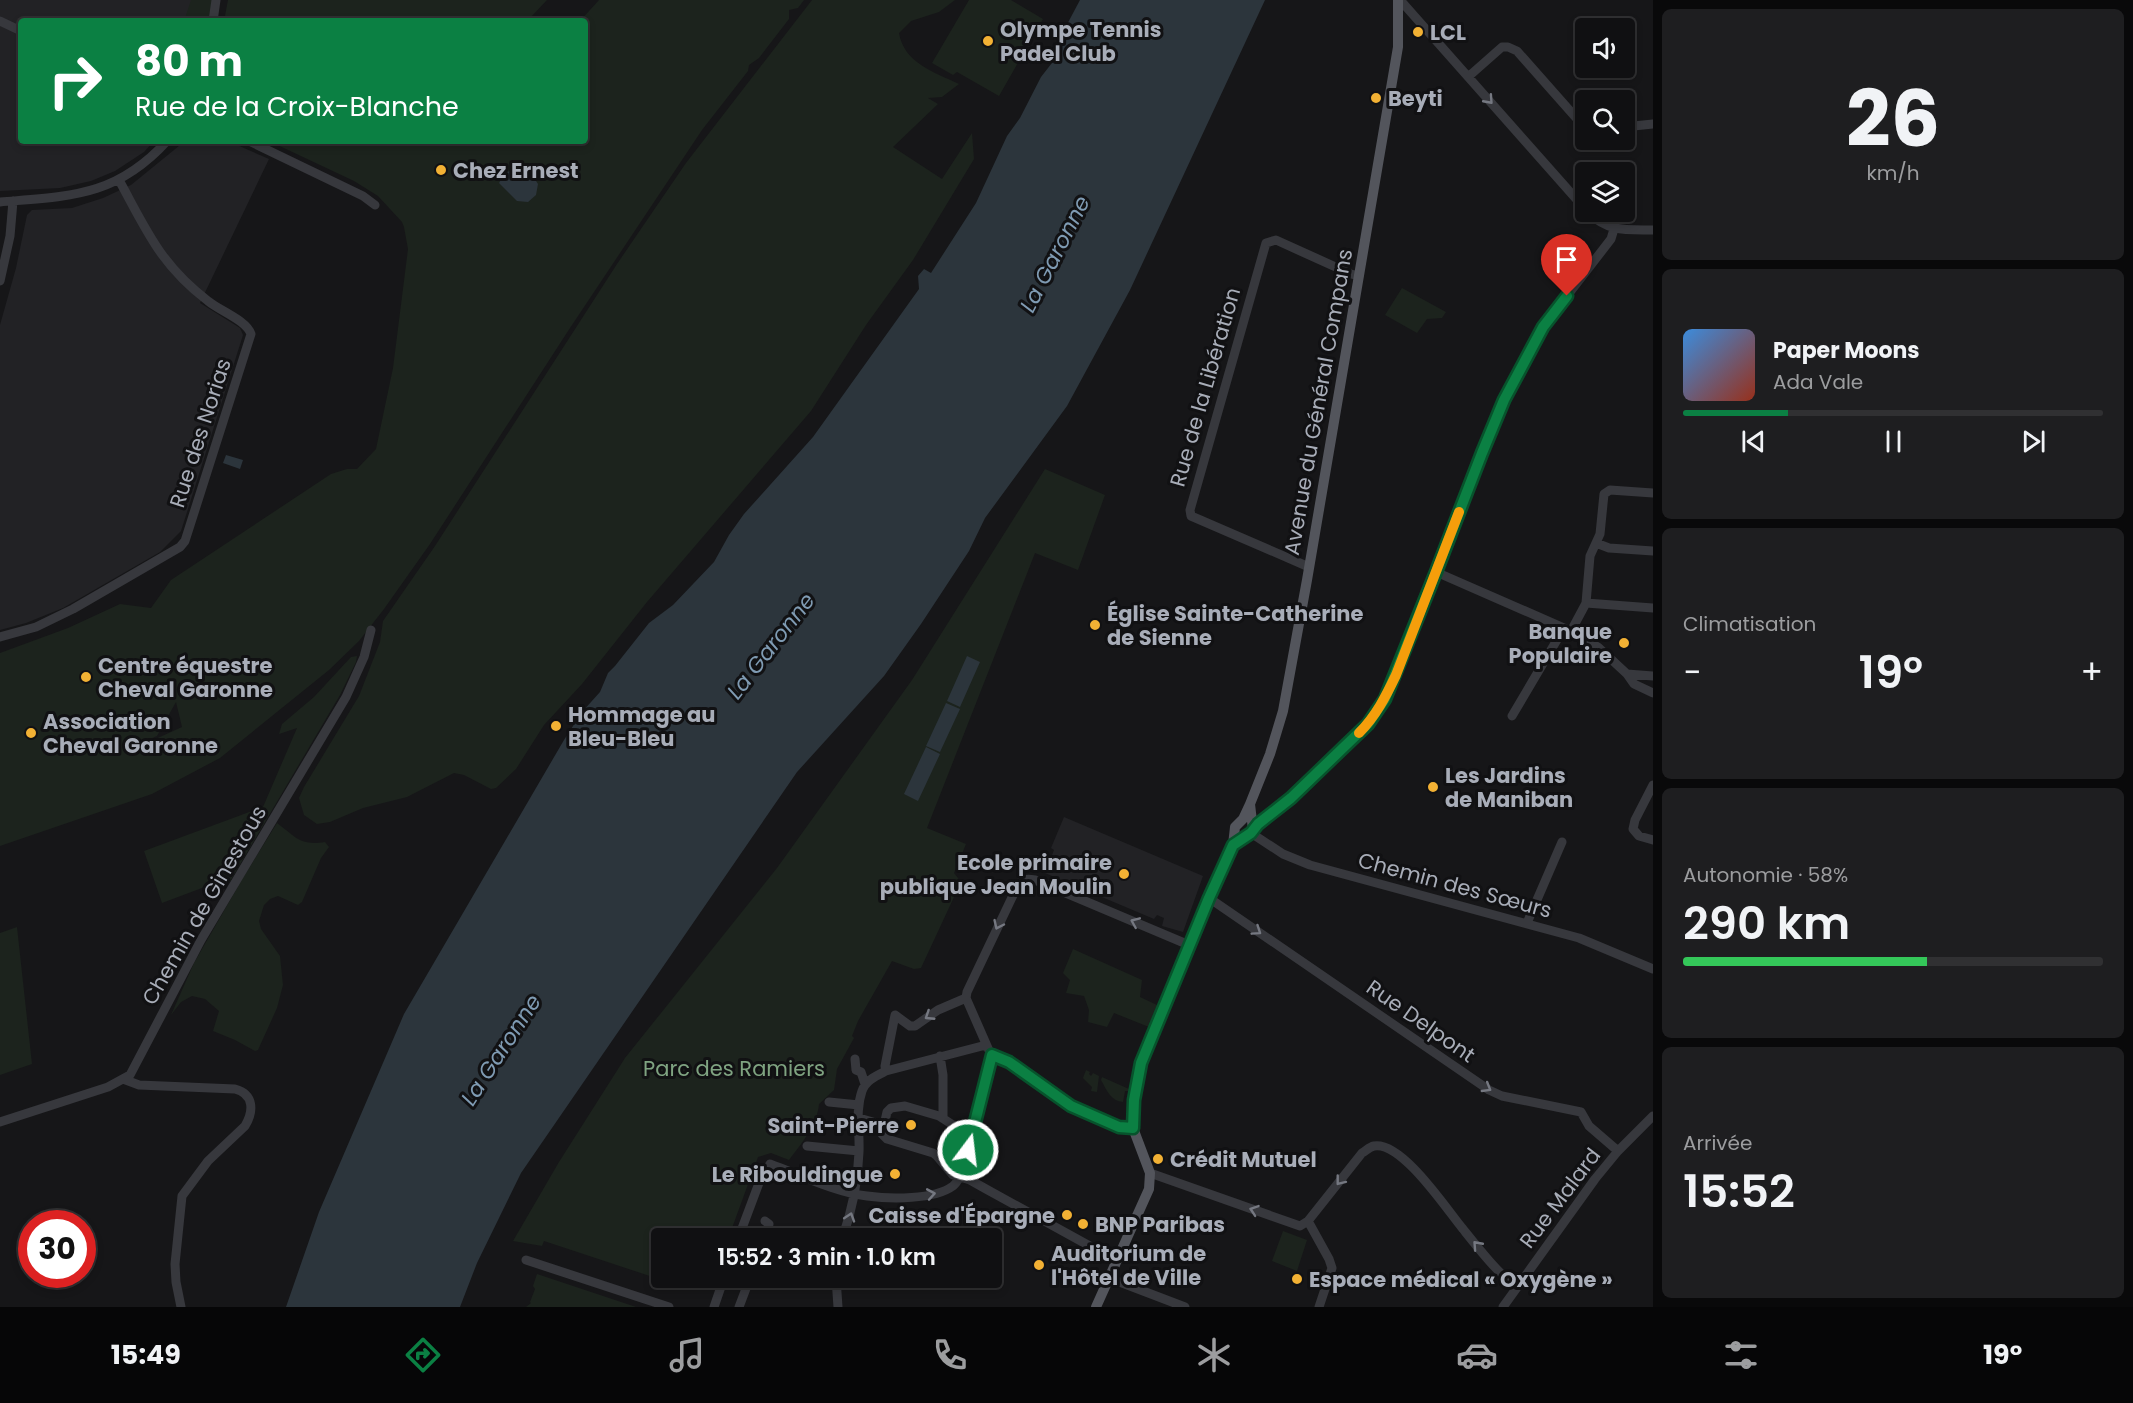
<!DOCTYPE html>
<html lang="fr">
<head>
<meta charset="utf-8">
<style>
	:root { --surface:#101012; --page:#1e1e20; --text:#f1f3f6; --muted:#9c9d9f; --line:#303032; --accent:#0b8043 }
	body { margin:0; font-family:Poppins,sans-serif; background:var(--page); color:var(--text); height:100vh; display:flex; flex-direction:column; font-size:22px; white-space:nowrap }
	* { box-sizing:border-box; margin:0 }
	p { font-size:20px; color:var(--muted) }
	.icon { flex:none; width:33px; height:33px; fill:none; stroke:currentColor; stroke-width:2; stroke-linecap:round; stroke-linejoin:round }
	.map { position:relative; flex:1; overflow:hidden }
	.sheet { display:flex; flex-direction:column; gap:9px; padding:9px; background:#09090a; width:480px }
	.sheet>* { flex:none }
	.guide { position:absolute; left:18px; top:18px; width:570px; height:126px; border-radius:6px; box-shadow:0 3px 9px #0003,0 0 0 2px var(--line); background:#0b8043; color:#fff; overflow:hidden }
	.fabs { position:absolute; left:1575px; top:18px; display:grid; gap:12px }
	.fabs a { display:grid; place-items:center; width:60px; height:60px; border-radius:6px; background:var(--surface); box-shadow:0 3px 9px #0003,0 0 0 2px var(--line); font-size:30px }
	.speed { position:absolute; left:18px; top:1210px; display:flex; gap:12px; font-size:30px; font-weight:700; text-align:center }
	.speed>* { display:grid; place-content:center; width:78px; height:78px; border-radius:50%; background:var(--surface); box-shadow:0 3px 9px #0003,0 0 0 2px var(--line); line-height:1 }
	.speed .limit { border:9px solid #d22; background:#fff; color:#111 }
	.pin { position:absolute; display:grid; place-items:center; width:51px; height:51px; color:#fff; margin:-62px -26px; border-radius:50% 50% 50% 0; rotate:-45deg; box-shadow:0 0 6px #0007 }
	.pin .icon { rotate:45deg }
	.me { position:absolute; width:66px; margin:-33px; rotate:15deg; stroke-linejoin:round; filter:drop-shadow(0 0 4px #0008) }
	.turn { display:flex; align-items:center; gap:21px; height:126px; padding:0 18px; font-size:27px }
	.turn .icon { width:78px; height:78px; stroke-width:2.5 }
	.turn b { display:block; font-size:42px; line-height:51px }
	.big { font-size:45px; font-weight:600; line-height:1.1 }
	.sheet .widget { flex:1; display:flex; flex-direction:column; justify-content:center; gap:9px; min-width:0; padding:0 21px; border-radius:9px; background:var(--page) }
	.sheet .dial { align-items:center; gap:0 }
	.dial b { font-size:78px; line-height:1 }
	.song { display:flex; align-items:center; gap:18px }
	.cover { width:72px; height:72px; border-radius:9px; background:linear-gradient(135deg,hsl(210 70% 55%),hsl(10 70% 35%)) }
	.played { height:6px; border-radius:3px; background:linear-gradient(90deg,var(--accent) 25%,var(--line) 25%) }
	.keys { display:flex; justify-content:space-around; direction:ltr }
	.heat { display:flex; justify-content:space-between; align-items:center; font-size:33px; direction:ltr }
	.charge { height:9px; border-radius:4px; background:linear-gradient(90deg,#34c759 58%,var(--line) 0) }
	.trip { position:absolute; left:651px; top:1228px; width:351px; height:60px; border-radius:6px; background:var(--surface); box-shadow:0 3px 9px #0003,0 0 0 2px var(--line); font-weight:600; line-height:60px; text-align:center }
	.menu { display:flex; height:96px; justify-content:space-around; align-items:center; background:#060607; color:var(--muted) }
	.menu .icon { width:42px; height:42px }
	.menu .selected { color:var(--accent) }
	.menu b { font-size:27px; color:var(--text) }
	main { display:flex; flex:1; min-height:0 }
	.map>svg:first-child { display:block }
	.built { fill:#222225 }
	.green { fill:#1c231d; fill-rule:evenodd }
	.water { fill:#2c353c }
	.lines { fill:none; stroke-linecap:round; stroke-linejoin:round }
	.minor { stroke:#37383d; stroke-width:9 }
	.major { stroke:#53555c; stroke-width:10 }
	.oneway { stroke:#757881 }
	.route-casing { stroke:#07532c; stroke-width:15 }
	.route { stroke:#0b8043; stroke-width:10 }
	.slow { stroke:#f59e0b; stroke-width:10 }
	.poi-dot { fill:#f2b134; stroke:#111113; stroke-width:2 }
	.labels { text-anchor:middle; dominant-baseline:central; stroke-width:6; stroke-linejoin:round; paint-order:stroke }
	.poi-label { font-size:21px; font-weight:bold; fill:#a8adb8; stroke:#111113; text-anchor:start }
	.street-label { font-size:21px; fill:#a8adb8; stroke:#111113 }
	.park-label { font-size:21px; fill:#7fa381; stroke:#111113 }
	.water-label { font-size:22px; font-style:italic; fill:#7f9bb3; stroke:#111113 }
</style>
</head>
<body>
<main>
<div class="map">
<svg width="1653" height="1307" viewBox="0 0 1653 1307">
	<rect width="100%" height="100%" fill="#161618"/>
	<path class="built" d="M0,0h203l-4,21h-178v120h133l-10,11 -29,19 -24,10 -31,7 -60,3z
		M185,141h43l41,18 -69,144 40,25 3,7 -62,196 -21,21 -97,56 -37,15 -26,7v-305l16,-57 11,-53 5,-5 40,-2 31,-10 28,-13z
		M1064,817l139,59 -20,56 -21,-6 2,-8 -7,-3 -3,4 -109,-46 9,-23 -3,-2z"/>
	<path class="green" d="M191,0h22l-4,21h-25z
		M228,0h319l-17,18 3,3h-309z
		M599,0h205l-6,8 -9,2v9l-30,39 -10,7 -1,6 -46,59 -132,198 -140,216 -46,65 -25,32 -30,29 -109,88 -68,36 -152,52v-193l68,-25 52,-24 31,4 20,-28 160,-106 16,-5h10l19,-20 17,-81 15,-119 -4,-22 -2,-5 -24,-26 -24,-15 -85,-40h316v-120h-5zM176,702l6,25 -31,14 -8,1 14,-6z
		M812,0h143l-16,12 -28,9 -12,12c5,30 35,39 60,51l-17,13 -14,1 10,6 -45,43 49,32 30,-46 2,26 -61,101 -47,65 -55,86 -164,191 -65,82 -38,41 -28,44 -20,19 -5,1 -27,-14 -10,-2 -47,24 -44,11 -33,14 -13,2 -13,-9 -5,-17 5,-11 55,-91 21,-54 3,-21 52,-75 182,-282 69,-101z
		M969,0h42l32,19 -44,77 -42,-24 -4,3 -21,-12z
		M1402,288l44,24 -4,6 -15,1 -10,14 -32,-18z
		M1045,469l60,26 -27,75 -43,-17 -108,275 39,16 -12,29 7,9 -40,86 -7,1 -22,-8 -34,60 -6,15 2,2 -17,31 -3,21 -15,14c-2,21 -17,39 -30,56l-18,-7 -13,4 -30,82h-66v39h52l-3,9 -17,-5 -11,5 -139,-46 -2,5 -29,-5 46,-79 66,-104 152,-190 135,-188z
		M357,656l-1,6 -16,33 -111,188 -6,1 -5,-2 -56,21 -18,-52 119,-44 34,-79 -18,6 3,-10 32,-27 37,-40z
		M277,823c19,14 23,23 48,19l4,5 -8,11 -19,44 -4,3 -20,-9 -8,3 -6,6 -5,16 2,8 19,27 3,29 -6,23 -19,42 -3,1 -20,-11 -22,-9 6,-20 -14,-12 -13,-3 -11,6 -10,13 23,-52 50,-87z
		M17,927l15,137 -32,11v-142z
		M1073,949l69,31 -2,17 17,8 -8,22 -35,-14 -7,14 -19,-5 1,-12 -5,-14 -18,-3 4,-13 -7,-7z
		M1086,1070l4,2 -1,2 2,2 2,-3 6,3 -2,16 -6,-1 1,-4 -9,-9z
		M1102,1077l27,12 -1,2h-3l-2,11c-12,-1 -16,-11 -22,-22z
		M1283,1231l24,9 -10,31 -25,-10z
		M537,1274l99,33h-110l5,-4 -1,-1 5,-13 -2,-3z"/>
	<path class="water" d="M1080,0h185l-135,290 -63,116 -82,112 -16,33 -48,73 -37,52 -87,96 -276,401 -44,90 -17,44h-174l33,-95 85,-198 160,-274 18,-28 18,-20 8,-19 7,-7 34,-43 24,-18 41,-43 15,-27 15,-21 69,-77 106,-148 -1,-13 6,-7 7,4 45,-70 31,-67 13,-18 21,-41 21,-27 1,-18z
		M513,169c13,-1 18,3 25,15l-2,11 -8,7 -11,-1 -18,-18 5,-9z
		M226,455l17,5 -3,9 -17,-6z
		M967,656l13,6 -20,45 -13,-6z
		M946,703l14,6 -20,43 -14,-6z
		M926,747l14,7 -22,47 -14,-7z"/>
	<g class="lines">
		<path class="minor" d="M1401,1l185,209
			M0,21l21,10
			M213,21l3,-21
			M1468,77l34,-30h6l9,4 69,78
			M1624,127l29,-3
			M249,141l114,55 12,9
			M0,202c70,-6 116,-5 167,-61
			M1587,212c22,20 37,18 66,18
			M0,281l10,-45 3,-35
			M1596,543l13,5 44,3
			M1309,567l-118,-51 -1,-6 76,-267 10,-3 75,34 8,2
			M1436,572l135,59 27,16 29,27 26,2
			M1586,603l67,5
			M1571,631l15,-28 4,-47 10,-22 4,-40 6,-4 43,3
			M0,637l36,-10 37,-18 107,-62 5,-6 66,-207c-5,-14 -31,-23 -43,-33 -48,-37 -61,-70 -89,-121
			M1627,674l7,10 19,9
			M1512,716l52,-88
			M1653,785l-18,35 -2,9 6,7 14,4
			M1253,828l38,-30 54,-52 23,-22 17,-25 51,-127 46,-119 31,-70 30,-56 68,-88 3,-10
			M1251,833l32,21 27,11 269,73 74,31
			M1209,898l280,192 13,6 79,16 8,14 29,25
			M1527,923l35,-81
			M966,998l1,-6 50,-105c4,-8 9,-9 18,-7l154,65
			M991,1055l18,7 62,44 48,21 14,1
			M940,1056l3,19v43
			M855,1059l1,11 5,2 4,12
			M886,1071l-1,-5 10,-51 15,11h5l23,-16 28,-12
			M123,1079l16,6 96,4c19,5 19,22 10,37l-37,35 -26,35 -7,68 1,18 5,25
			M829,1102l30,3
			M859,1118l24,7
			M0,1122l108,-35 22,-12 71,-135 145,-243 18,-40 7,-27
			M974,1130l-21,-5 -14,-9 -34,-10 -14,2 -4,4 -5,22 5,5 46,14 4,3 16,19 17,5 16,9 131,72
			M807,1146l52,5
			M1150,1173l150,53 8,-5 54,-68c4,-2 7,-6 12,-7 28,-5 73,64 89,83 16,20 34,43 53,58
			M765,1221l4,3 -4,15
			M1308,1221l21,38 3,9 -13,39
			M738,1239l21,-56 11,-19c28,10 67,29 97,32 23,3 67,4 86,-10 5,-4 7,-10 10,-15l28,-116 -25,-57
			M842,1239c10,-28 16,-57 17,-87 1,-20 -4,-41 3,-61 4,-11 14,-15 24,-20l100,-26
			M526,1260l143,47
			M836,1278l2,29
			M1109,1278l76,29
			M714,1307l10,-29
			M739,1307l11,-29
			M1503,1307l92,-128 23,-28 35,-35"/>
		<path class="major" d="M1233,845l20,-15 -3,-26
			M1096,1307l53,-118 1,-16 -17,-45 -1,-15 6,-39 51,-129 44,-100 2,-18 8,-8 7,-15 20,-50 13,-43 24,-131 91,-533v-46"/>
	</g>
	<defs><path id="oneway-chevron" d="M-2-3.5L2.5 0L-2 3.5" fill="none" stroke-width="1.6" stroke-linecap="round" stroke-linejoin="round" transform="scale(1.5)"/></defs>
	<g class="oneway">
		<use href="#oneway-chevron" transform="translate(1489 100) rotate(48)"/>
		<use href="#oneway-chevron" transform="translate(1135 922) rotate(-157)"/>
		<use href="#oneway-chevron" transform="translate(998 925) rotate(115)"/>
		<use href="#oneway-chevron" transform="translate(1257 931) rotate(34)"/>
		<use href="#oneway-chevron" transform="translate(929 1016) rotate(147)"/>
		<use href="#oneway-chevron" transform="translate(1487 1088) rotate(31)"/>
		<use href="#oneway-chevron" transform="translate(1340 1181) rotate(128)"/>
		<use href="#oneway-chevron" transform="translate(931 1194) rotate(-10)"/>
		<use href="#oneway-chevron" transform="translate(1254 1210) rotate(-161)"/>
		<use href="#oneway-chevron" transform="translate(850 1217) rotate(-72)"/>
		<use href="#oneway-chevron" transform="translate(1477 1245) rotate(-132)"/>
	</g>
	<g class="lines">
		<defs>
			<path id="route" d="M968,1150l24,-95 17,7 62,44 48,21 14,1 1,-28 7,-37 68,-165 24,-53 18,-12 7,-9 33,-26 54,-52 23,-22 17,-25 51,-127 46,-119 22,-53 39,-73 24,-31"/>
		</defs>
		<use href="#route" class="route-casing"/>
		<use href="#route" class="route"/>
		<path class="slow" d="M1359,733c17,-17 27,-37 37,-58l63,-163"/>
	</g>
	<g class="poi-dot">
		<circle cx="1418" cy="32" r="6"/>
		<circle cx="988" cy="41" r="6"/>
		<circle cx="1376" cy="98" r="6"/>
		<circle cx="441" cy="170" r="6"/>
		<circle cx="1095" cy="625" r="6"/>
		<circle cx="1624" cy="643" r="6"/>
		<circle cx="86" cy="677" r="6"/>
		<circle cx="556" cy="726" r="6"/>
		<circle cx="31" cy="733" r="6"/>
		<circle cx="1433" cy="787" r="6"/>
		<circle cx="1124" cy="874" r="6"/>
		<circle cx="911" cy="1125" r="6"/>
		<circle cx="1158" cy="1159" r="6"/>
		<circle cx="895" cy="1174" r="6"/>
		<circle cx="1067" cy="1215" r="6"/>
		<circle cx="1083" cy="1224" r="6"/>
		<circle cx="1039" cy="1265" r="6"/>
		<circle cx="1297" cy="1279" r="6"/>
	</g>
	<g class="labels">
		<g class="poi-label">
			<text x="1000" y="29">Olympe Tennis<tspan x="1000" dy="24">Padel Club</tspan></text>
			<text x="1430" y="32">LCL</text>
			<text x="1388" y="98">Beyti</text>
			<text x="453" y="170">Chez Ernest</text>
			<text x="1107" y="613">Église Sainte-Catherine<tspan x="1107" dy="24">de Sienne</tspan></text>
			<text x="1612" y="631" text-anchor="end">Banque<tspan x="1612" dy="24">Populaire</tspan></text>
			<text x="98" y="665">Centre équestre<tspan x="98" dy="24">Cheval Garonne</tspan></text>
			<text x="568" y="714">Hommage au<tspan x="568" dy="24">Bleu-Bleu</tspan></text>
			<text x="43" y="721">Association<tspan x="43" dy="24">Cheval Garonne</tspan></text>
			<text x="1445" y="775">Les Jardins<tspan x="1445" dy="24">de Maniban</tspan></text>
			<text x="1112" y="862" text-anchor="end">Ecole primaire<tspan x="1112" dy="24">publique Jean Moulin</tspan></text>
			<text x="899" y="1125" text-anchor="end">Saint-Pierre</text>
			<text x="1170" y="1159">Crédit Mutuel</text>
			<text x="883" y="1174" text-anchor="end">Le Ribouldingue</text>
			<text x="1055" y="1215" text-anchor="end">Caisse d'Épargne</text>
			<text x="1095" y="1224">BNP Paribas</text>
			<text x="1051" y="1253">Auditorium de<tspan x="1051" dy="24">l'Hôtel de Ville</tspan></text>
			<text x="1309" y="1279">Espace médical « Oxygène »</text>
		</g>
		<g class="street-label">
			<text transform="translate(1205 387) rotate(-74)">Rue de la Libération</text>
			<text transform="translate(1318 402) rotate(-80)">Avenue du Général Compans</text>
			<text transform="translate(200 433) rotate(-72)">Rue des Norias</text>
			<text transform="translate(1455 885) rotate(15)">Chemin des Sœurs</text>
			<text transform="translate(204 905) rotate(-60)">Chemin de Ginestous</text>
			<text transform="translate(1421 1021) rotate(35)">Rue Delpont</text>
			<text transform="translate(1560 1198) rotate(-53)">Rue Malard</text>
		</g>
		<g class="park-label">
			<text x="734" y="1068">Parc des Ramiers</text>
		</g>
		<g class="water-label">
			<text transform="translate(1055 254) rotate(-63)">La Garonne</text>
			<text transform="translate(771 646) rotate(-52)">La Garonne</text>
			<text transform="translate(501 1050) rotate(-57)">La Garonne</text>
		</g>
	</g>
</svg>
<div class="fabs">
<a><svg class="icon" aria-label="sound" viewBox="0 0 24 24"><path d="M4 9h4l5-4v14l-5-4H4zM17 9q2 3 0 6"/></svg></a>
<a><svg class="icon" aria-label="search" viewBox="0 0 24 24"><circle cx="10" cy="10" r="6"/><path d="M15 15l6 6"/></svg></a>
<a><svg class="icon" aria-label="layers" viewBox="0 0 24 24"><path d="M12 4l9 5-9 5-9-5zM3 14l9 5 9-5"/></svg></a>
</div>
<div class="speed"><div class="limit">30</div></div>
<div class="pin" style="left:1567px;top:296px;background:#d93025"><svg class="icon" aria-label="arrive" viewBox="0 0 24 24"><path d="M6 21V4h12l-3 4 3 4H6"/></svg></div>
<svg class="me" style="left:968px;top:1150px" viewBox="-20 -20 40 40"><circle r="17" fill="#0b8043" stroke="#fff" stroke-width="3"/><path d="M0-11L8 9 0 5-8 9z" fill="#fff"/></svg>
<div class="trip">15:52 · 3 min · 1.0 km</div>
<div class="guide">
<div class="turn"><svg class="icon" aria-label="right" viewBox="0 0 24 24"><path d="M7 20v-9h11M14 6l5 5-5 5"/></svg><div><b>80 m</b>Rue de la Croix-Blanche</div></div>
</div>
</div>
<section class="sheet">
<div class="widget dial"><b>26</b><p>km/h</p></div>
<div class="widget">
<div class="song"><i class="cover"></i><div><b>Paper Moons</b><p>Ada Vale</p></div></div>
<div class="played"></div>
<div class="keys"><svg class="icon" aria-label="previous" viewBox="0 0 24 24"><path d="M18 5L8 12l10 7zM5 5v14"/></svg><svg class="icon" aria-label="pause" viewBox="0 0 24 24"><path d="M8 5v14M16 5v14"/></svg><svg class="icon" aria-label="next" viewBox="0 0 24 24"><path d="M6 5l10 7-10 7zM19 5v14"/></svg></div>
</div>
<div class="widget"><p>Climatisation</p>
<div class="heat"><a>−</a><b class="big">19°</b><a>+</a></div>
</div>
<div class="widget"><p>Autonomie · 58%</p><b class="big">290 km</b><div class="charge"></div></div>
<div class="widget"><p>Arrivée</p><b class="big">15:52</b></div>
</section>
</main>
<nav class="menu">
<b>15:49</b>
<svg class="icon selected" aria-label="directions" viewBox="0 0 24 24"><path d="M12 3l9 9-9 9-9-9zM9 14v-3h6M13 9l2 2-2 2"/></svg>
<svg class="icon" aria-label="music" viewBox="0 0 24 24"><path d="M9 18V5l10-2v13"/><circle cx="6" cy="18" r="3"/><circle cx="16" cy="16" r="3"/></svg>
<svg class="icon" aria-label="phone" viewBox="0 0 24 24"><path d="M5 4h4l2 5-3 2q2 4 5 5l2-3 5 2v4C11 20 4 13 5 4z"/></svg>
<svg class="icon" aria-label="climate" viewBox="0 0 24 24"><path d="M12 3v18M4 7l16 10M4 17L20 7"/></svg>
<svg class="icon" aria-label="car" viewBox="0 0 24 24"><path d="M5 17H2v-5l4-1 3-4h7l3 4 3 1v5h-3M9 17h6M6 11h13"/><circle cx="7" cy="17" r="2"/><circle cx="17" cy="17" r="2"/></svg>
<svg class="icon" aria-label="filters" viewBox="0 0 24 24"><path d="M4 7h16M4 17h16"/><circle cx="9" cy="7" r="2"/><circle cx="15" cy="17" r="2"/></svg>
<b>19°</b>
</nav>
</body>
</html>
